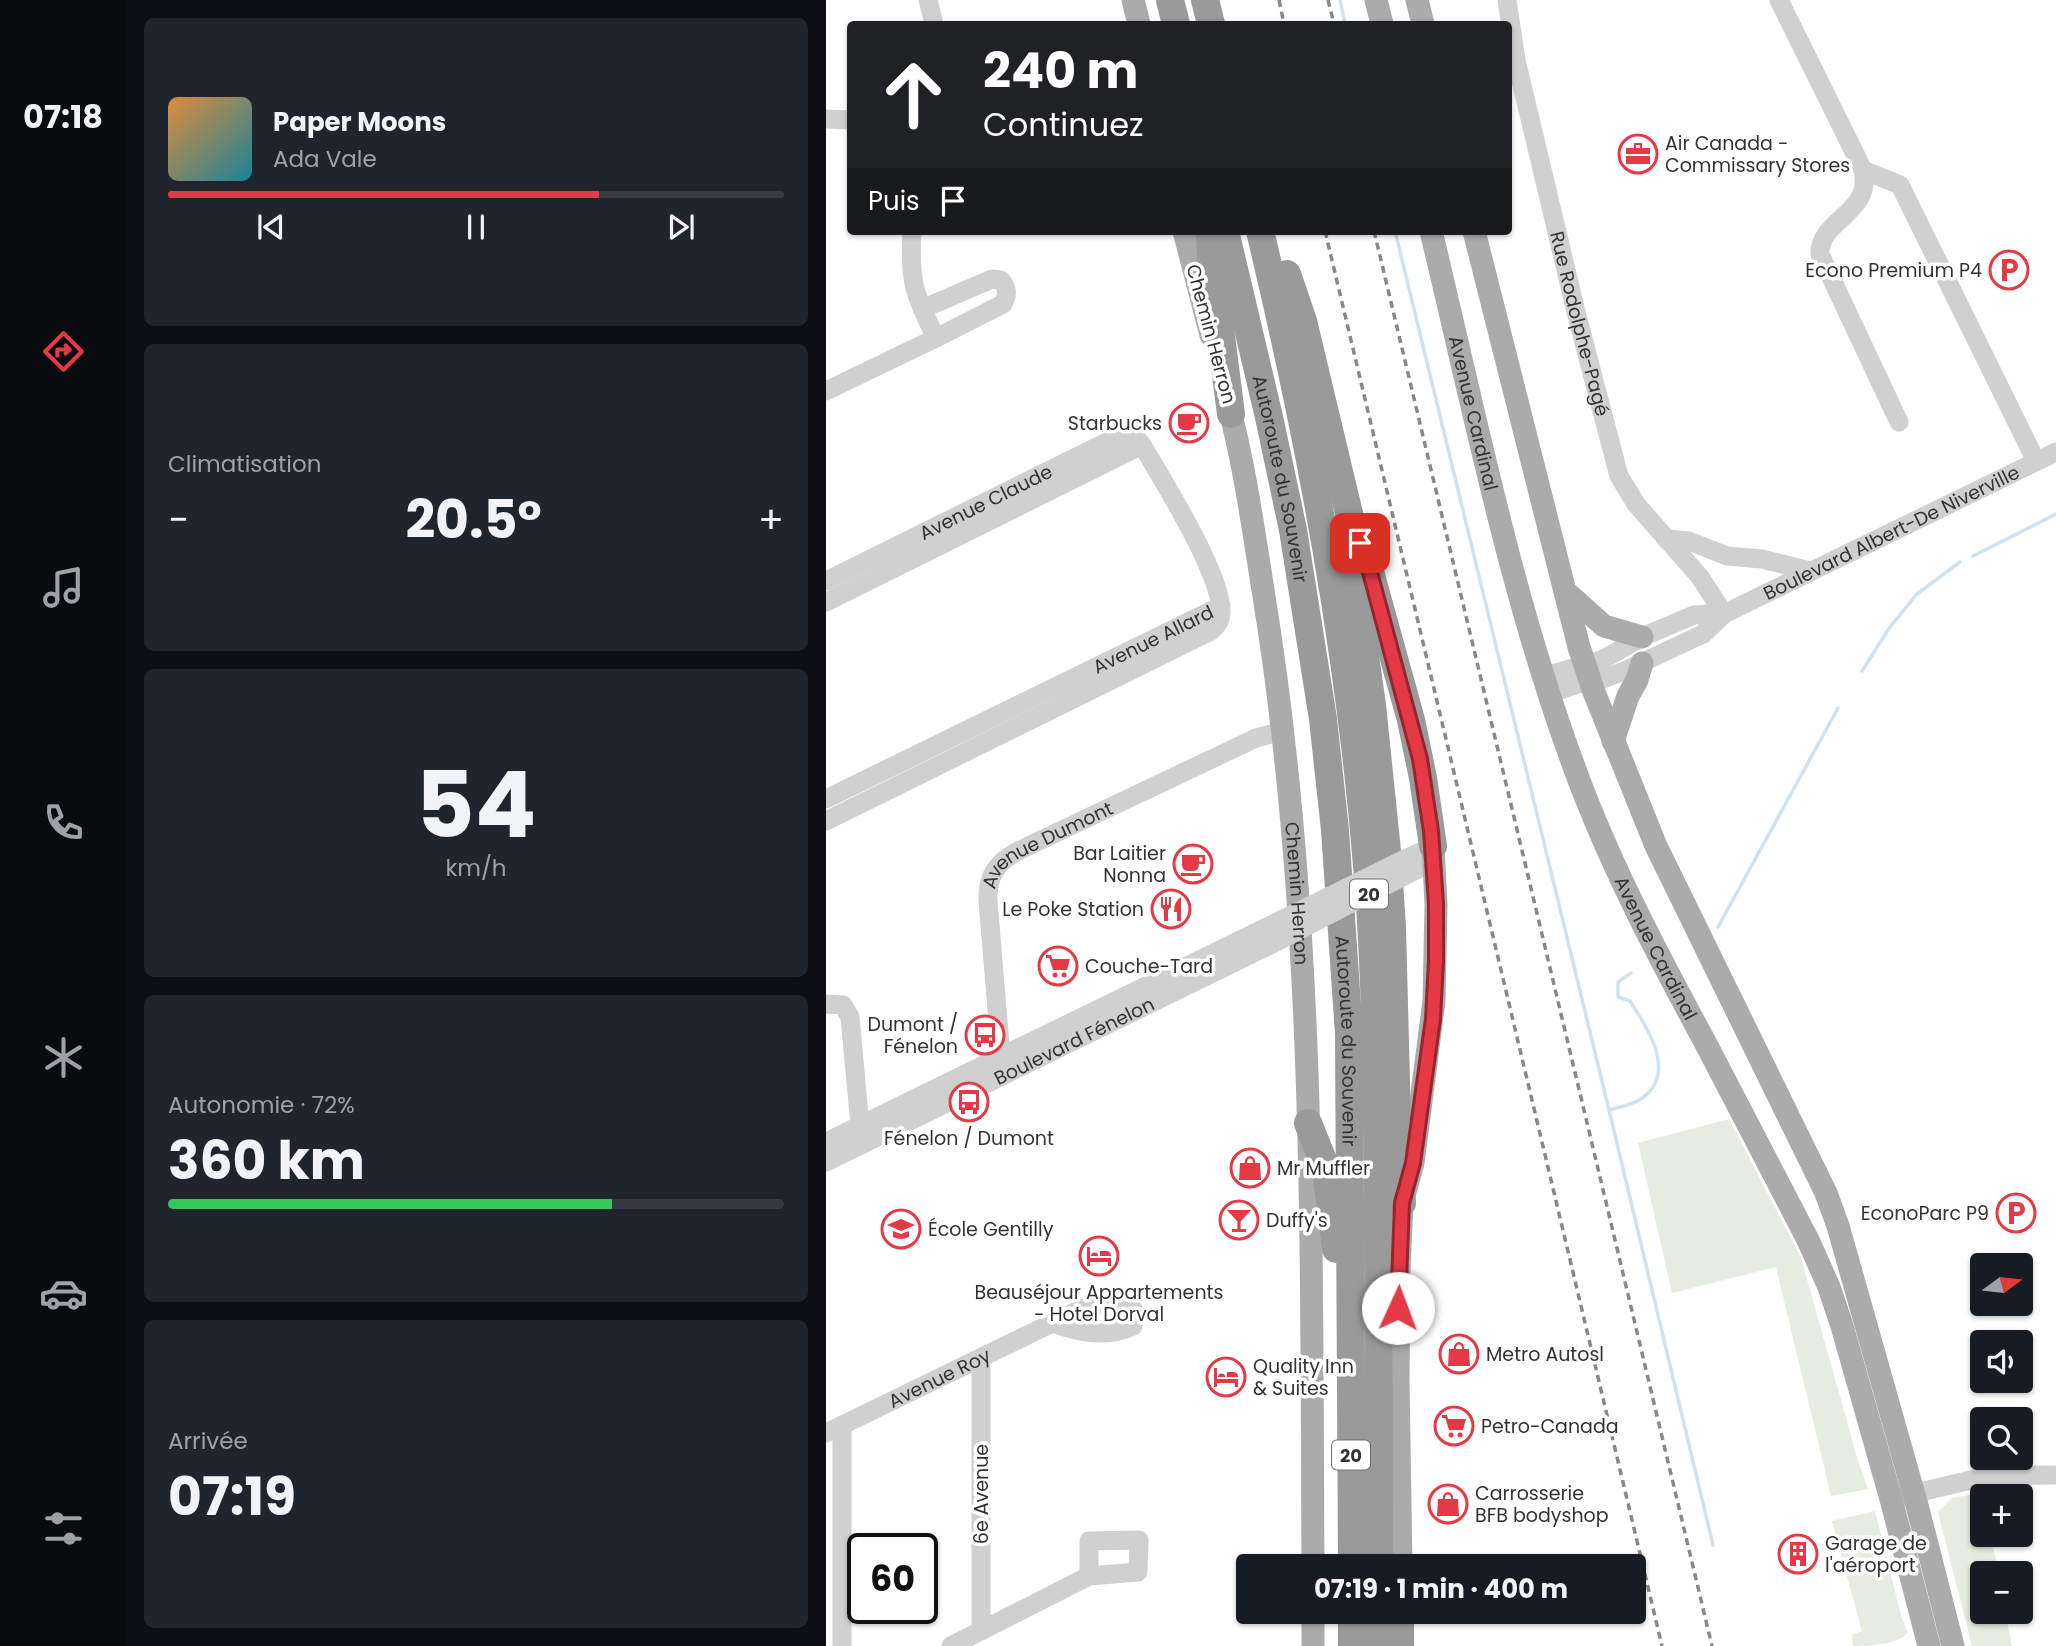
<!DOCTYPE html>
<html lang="fr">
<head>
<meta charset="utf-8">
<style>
	:root { --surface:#171b24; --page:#20242c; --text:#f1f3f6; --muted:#9ea1a6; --line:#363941; --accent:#e63946 }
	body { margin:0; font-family:Poppins,sans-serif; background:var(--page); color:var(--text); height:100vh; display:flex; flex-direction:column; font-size:26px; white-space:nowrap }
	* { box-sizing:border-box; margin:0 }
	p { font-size:23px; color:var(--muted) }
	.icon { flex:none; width:38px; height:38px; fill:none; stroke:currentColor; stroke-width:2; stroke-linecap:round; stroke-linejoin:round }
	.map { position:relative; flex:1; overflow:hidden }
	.sheet { display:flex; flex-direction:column; gap:18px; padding:18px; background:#0d0f14; width:700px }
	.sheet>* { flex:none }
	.banner { position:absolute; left:21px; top:21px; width:665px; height:214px; border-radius:7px; box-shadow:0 2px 5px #0004; background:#202124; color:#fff; overflow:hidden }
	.needle { width:46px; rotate:75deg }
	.fabs { position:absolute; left:1144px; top:1253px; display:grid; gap:14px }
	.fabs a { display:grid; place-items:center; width:63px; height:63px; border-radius:7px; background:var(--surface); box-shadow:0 2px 5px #0004; font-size:35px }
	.speed { position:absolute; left:21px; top:1533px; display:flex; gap:14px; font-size:35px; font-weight:700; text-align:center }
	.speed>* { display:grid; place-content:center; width:91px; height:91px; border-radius:50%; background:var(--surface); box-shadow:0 2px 5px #0004; line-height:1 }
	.speed .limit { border:4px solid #111; border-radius:10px; background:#fff; color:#111 }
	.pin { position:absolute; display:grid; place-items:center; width:60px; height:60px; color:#fff; margin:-30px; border-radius:14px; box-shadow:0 4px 10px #0006 }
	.me { position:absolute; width:77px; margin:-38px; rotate:2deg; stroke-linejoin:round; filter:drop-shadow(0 0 5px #0008) }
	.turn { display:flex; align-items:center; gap:24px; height:147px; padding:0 21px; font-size:32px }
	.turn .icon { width:91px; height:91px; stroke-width:2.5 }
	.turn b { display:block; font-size:49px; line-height:60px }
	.then { display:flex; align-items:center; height:66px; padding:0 21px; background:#0003; gap:14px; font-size:26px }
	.big { font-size:52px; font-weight:700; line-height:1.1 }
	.sheet .card { flex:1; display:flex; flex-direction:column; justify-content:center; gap:10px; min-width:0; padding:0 24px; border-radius:10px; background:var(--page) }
	.sheet .dial { align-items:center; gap:0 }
	.dial b { font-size:91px; line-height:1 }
	.song { display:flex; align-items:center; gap:21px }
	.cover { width:84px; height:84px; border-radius:10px; background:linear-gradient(135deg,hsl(30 70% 55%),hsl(190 70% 35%)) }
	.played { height:7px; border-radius:4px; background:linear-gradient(90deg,var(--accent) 70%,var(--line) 70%) }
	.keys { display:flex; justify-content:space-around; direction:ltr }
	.heat { display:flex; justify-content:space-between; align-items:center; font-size:38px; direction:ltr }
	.charge { height:10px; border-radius:5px; background:linear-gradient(90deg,#34c759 72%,var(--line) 0) }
	.trip { position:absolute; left:410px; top:1554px; width:410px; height:70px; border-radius:7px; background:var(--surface); box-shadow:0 2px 5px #0004; font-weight:700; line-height:70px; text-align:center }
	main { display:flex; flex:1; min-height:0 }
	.dock { display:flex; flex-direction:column; width:126px; justify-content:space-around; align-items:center; background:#090b0e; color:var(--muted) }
	.dock .icon { width:49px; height:49px }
	.dock .current { color:var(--accent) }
	.dock b { font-size:32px; color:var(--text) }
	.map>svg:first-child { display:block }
	.green { fill:#e6ecdf }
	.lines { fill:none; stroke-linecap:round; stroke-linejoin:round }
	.stream { stroke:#cfe2ee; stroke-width:3.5 }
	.minor { stroke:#d0d0d0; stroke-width:19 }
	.major { stroke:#ababab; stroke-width:23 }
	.highway { stroke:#9a9a9a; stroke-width:28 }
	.rail { stroke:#888; stroke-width:3.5; stroke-dasharray:7 5; stroke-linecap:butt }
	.minor-bridge { stroke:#d0d0d0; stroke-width:19 }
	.route-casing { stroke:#96252e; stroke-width:18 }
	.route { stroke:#e63946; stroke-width:12 }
	.labels { text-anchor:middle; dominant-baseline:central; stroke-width:7; stroke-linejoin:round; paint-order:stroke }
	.shield { fill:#fff; stroke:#707070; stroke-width:2 }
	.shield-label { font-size:18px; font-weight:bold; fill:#333 }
	.poi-label { font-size:19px; fill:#333; stroke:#fff; text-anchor:start }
	.street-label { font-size:19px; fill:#333; stroke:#fff }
</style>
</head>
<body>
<main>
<nav class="dock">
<b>07:18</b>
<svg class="icon current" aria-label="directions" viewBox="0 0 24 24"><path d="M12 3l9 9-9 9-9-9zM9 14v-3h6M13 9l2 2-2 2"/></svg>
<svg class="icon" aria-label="music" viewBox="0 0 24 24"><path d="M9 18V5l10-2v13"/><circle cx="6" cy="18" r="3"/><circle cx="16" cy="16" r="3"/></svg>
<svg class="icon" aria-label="phone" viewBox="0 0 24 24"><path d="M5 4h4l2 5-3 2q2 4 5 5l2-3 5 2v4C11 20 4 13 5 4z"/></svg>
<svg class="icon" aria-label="climate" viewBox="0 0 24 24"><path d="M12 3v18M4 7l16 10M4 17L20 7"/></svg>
<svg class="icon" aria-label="car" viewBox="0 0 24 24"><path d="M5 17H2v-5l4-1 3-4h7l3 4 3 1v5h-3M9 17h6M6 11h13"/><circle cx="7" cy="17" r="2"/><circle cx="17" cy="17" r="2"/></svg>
<svg class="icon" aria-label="filters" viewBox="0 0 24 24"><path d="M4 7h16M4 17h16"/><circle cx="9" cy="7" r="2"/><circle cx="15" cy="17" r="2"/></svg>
</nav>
<section class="sheet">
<div class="card">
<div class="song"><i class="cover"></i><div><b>Paper Moons</b><p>Ada Vale</p></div></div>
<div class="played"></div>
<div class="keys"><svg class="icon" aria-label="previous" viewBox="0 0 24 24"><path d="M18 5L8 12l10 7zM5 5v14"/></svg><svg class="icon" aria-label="pause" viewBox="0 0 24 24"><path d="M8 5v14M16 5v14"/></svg><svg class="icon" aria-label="next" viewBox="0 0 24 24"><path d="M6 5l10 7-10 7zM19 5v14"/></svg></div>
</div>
<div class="card"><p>Climatisation</p>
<div class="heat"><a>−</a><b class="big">20.5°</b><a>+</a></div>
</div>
<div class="card dial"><b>54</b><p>km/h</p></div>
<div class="card"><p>Autonomie · 72%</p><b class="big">360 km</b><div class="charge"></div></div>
<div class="card"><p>Arrivée</p><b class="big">07:19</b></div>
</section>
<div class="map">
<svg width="1230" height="1646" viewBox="0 0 1230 1646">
	<rect width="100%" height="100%" fill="#fff"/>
	<path class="green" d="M903,1119l72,139 58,206 9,25 -37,7 -55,-229 -104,26 -34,-150z
		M1157,1493v42h8l7,38h-15v39h22l7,34h-40l-34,-134 14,-14z
		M1049,1511l27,108 6,14c-12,12 -39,13 -55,13l-1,-11 10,-4 -30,-110z"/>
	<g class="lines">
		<path class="stream" d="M514,0l5,24
			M569,231l214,879
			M1147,556l83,-42
			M1036,671l28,-44 27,-33 43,-32
			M892,927l120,-219
			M805,973l-13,9v15l12,4c18,28 48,73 11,98 -9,6 -22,8 -32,11l104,435"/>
		<g class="minor">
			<path d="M102,0l6,24"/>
			<path id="s1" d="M681,0l9,60 60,252 43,164 17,28 64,73 24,37"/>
			<path d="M953,0l84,170c10,44 -44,49 -43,84l79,168"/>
			<path d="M0,119l24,1"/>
			<path d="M1037,170l37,15 136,276"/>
			<path d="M96,309l70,-30 9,1c7,9 7,14 2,24l-67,34"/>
			<path d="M0,391l110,-53c-22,-44 -27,-57 -24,-107"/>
			<path d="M840,539l23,2 38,15 35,3 48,12"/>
			<path id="s2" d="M0,581l299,-148 8,1 9,11c21,36 80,129 79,168 0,8 -4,13 -10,18l-385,190"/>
			<path d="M0,602l316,-157"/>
			<path d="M716,677l60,-17 40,-23 52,-22 30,-1"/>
			<path id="s3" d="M722,694l30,-10 20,-3 26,-10 79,-37 21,-20 332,-162"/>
			<path id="s4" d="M0,799l395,-193"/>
			<path d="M577,860l30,-14"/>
			<path d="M578,876l30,-15"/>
			<path d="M0,1004l17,1 7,12 11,120"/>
			<path id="s5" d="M182,1072l-8,-27 -12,-144c-1,-26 9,-39 32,-51l236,-112 27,-7"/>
			<path d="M0,1142l441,-215"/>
			<path id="s6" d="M0,1162l442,-216"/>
			<path d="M155,1358v273"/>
			<path d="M16,1425v221"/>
			<path id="s7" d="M0,1433l255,-124 38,-9 12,5 4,8 -2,13c-26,12 -55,7 -80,-3"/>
			<path d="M1073,1497l89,-21 68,-1"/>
			<path d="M125,1646l138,-70 49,-4 1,-32 -50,1v35"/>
		</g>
		<g class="major">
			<path d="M307,0l6,24"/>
			<path d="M550,0l6,24"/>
			<path d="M591,0l6,24"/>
			<path d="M358,231l27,104"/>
			<path id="s8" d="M605,231c45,187 82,377 151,557 34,88 78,171 123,254 34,66 68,132 103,198l21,47 13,39 49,173 38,147"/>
			<path d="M648,231l105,416 15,45 62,154 170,347 12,33 80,283 35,137"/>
			<path id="s9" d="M401,399c17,63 26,128 36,191 53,323 48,651 50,976"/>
			<path d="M739,591l39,35 38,11"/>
			<path d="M787,741l15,-45 9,-16 5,-17"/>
			<path d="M575,1566l-3,-188 1,-110 3,-65 11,-40 21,-162 2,-97 -3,-58"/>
			<path d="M487,1612v34"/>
		</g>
		<g class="highway">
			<path d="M344,0l6,24"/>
			<path d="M379,0l6,24"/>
			<path d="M384,231l1,27 20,156"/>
			<path id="s10" d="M399,231l44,186 24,113 30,189 12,111 14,204 3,532"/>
			<path d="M434,231c51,213 91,427 108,646 9,117 9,234 10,351 0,113 0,226 1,338"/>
			<path d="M461,274l16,47 49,205 15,35 44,159 12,58 10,68"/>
			<path d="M526,526v38l20,141 15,146 5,76 6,232 4,44"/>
			<path d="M482,1123l18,45 10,81"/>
			<path d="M526,1612v34"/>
			<path d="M553,1612v34"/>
			<path d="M574,1646v-34"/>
		</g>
		<path class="rail" d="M453,0l5,24
			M502,0l6,24
			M499,231l337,1415
			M548,231l338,1415"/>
		<path class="minor-bridge" d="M441,927l136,-67
			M442,946l136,-70"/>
	</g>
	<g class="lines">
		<defs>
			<path id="route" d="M534,543l7,18 53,198 11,72 5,73v57l-3,58 -20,144 -11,40 -4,105"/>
		</defs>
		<use href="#route" class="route-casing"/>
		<use href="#route" class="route"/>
	</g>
	<defs>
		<symbol id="office-ring" viewBox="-11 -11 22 22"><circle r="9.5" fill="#fff" stroke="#e63946" stroke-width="1.5"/><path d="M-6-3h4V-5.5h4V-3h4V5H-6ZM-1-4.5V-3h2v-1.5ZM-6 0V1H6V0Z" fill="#e63946"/></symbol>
		<symbol id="parking-ring" viewBox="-11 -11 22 22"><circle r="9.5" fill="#fff" stroke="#e63946" stroke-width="1.5"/><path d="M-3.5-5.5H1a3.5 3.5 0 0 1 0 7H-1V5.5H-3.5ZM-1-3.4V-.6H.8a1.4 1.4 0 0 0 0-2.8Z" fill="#e63946"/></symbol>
		<symbol id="cafe-ring" viewBox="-11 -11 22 22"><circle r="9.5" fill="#fff" stroke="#e63946" stroke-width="1.5"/><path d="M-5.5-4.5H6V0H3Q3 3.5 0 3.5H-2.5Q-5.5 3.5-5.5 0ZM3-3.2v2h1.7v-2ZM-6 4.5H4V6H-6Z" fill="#e63946"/></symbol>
		<symbol id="restaurant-ring" viewBox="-11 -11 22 22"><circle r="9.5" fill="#fff" stroke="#e63946" stroke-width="1.5"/><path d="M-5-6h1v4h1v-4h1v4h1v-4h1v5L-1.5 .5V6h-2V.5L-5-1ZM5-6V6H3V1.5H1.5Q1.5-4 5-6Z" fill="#e63946"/></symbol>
		<symbol id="supermarket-ring" viewBox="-11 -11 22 22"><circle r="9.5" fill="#fff" stroke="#e63946" stroke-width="1.5"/><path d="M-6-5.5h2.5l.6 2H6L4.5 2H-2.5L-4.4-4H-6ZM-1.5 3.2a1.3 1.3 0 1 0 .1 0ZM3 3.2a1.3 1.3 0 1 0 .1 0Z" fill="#e63946"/></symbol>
		<symbol id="bus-ring" viewBox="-11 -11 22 22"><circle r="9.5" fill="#fff" stroke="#e63946" stroke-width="1.5"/><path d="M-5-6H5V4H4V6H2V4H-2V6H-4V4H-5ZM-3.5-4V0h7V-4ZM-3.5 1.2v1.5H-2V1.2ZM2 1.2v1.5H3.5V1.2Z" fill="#e63946"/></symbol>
		<symbol id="shop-ring" viewBox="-11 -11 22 22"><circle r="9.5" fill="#fff" stroke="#e63946" stroke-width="1.5"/><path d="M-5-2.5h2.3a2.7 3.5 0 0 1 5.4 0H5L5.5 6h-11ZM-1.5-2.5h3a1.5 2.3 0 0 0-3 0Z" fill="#e63946"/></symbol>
		<symbol id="bar-ring" viewBox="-11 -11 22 22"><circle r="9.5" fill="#fff" stroke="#e63946" stroke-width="1.5"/><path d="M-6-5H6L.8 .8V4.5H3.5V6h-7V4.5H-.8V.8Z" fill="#e63946"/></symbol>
		<symbol id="school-ring" viewBox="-11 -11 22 22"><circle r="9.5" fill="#fff" stroke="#e63946" stroke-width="1.5"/><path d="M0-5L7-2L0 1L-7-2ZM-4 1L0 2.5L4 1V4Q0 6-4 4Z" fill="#e63946"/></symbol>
		<symbol id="hotel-ring" viewBox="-11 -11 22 22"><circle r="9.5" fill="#fff" stroke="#e63946" stroke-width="1.5"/><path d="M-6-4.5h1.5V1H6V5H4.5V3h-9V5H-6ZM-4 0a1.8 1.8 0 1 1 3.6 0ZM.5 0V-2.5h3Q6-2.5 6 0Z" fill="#e63946"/></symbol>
		<symbol id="building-ring" viewBox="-11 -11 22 22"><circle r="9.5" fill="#fff" stroke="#e63946" stroke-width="1.5"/><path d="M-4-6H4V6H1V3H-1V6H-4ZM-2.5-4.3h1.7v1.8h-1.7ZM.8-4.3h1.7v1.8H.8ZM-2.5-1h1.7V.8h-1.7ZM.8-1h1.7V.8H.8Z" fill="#e63946"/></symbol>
	</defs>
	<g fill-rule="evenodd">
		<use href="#office-ring" x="790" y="132" width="44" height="44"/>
		<use href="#parking-ring" x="1161" y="248" width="44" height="44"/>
		<use href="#cafe-ring" x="341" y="401" width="44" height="44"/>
		<use href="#cafe-ring" x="345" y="842" width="44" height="44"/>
		<use href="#restaurant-ring" x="323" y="887" width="44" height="44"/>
		<use href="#supermarket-ring" x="210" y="944" width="44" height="44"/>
		<use href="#bus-ring" x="137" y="1013" width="44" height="44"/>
		<use href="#bus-ring" x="121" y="1080" width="44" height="44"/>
		<use href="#shop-ring" x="402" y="1146" width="44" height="44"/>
		<use href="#parking-ring" x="1168" y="1191" width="44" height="44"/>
		<use href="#bar-ring" x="391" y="1198" width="44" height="44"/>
		<use href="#school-ring" x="53" y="1207" width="44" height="44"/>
		<use href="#hotel-ring" x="251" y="1234" width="44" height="44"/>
		<use href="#shop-ring" x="611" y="1332" width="44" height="44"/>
		<use href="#hotel-ring" x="378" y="1355" width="44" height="44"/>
		<use href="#supermarket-ring" x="606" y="1404" width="44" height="44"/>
		<use href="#shop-ring" x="600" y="1482" width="44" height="44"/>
		<use href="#building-ring" x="950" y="1532" width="44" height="44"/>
	</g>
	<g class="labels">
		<g class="shield">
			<rect x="524" y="879.5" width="38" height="29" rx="5"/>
			<rect x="506" y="1440.5" width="38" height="29" rx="5"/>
		</g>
		<g class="shield-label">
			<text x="543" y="894">20</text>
			<text x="525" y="1455">20</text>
		</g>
		<g class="poi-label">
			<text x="839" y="143">Air Canada -<tspan x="839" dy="22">Commissary Stores</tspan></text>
			<text x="1156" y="270" text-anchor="end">Econo Premium P4</text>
			<text x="336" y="423" text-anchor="end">Starbucks</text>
			<text x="340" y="853" text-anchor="end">Bar Laitier<tspan x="340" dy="22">Nonna</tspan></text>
			<text x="318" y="909" text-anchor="end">Le Poke Station</text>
			<text x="259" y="966">Couche-Tard</text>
			<text x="132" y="1024" text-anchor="end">Dumont /<tspan x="132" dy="22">Fénelon</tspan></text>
			<text x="143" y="1138" text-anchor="middle">Fénelon / Dumont</text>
			<text x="451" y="1168">Mr Muffler</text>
			<text x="1163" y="1213" text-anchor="end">EconoParc P9</text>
			<text x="440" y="1220">Duffy's</text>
			<text x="102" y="1229">École Gentilly</text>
			<text x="273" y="1292" text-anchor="middle">Beauséjour Appartements<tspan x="273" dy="22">- Hotel Dorval</tspan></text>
			<text x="660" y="1354">Metro Autosl</text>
			<text x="427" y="1366">Quality Inn<tspan x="427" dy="22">&amp; Suites</tspan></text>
			<text x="655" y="1426">Petro-Canada</text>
			<text x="649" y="1493">Carrosserie<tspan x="649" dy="22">BFB bodyshop</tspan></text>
			<text x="999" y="1543">Garage de<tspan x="999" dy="22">l'aéroport</tspan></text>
		</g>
		<g class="street-label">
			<text stroke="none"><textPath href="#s1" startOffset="332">Rue Rodolphe-Pagé</textPath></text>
			<text transform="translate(385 334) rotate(75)">Chemin Herron</text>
			<text stroke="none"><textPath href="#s8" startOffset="187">Avenue Cardinal</textPath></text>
			<text stroke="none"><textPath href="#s10" startOffset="254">Autoroute du Souvenir</textPath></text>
			<text stroke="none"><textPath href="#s2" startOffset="178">Avenue Claude</textPath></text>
			<text stroke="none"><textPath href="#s3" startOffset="382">Boulevard Albert-De Niverville</textPath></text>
			<text stroke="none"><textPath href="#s4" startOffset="364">Avenue Allard</textPath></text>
			<text stroke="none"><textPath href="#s5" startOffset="262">Avenue Dumont</textPath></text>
			<text stroke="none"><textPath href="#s9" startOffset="500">Chemin Herron</textPath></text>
			<text stroke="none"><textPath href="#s8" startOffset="754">Avenue Cardinal</textPath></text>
			<text stroke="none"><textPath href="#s6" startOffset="276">Boulevard Fénelon</textPath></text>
			<text stroke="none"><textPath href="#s10" startOffset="821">Autoroute du Souvenir</textPath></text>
			<text stroke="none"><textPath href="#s7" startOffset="126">Avenue Roy</textPath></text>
			<text transform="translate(155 1494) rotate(-90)">6e Avenue</text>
		</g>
	</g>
</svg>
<div class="fabs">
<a><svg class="needle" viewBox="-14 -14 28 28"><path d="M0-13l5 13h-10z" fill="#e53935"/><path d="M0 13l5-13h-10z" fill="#9ea1a6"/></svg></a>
<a><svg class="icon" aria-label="sound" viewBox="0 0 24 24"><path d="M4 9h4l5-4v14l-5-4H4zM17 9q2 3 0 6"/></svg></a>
<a><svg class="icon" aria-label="search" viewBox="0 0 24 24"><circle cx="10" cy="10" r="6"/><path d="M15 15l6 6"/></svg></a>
<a>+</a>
<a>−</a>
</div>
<div class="speed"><div class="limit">60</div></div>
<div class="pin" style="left:534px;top:543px;background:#d93025"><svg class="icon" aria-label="arrive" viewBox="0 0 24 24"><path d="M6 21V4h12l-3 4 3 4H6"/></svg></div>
<svg class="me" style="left:572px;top:1308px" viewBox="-20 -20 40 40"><circle r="19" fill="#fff"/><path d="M0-13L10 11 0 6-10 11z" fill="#e63946"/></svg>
<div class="trip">07:19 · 1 min · 400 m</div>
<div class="banner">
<div class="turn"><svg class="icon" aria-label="ahead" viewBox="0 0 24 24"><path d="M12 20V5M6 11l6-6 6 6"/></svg><div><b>240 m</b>Continuez</div></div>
<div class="then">Puis<svg class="icon" aria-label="arrive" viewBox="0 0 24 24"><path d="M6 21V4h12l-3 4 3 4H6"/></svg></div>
</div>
</div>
</main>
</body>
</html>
